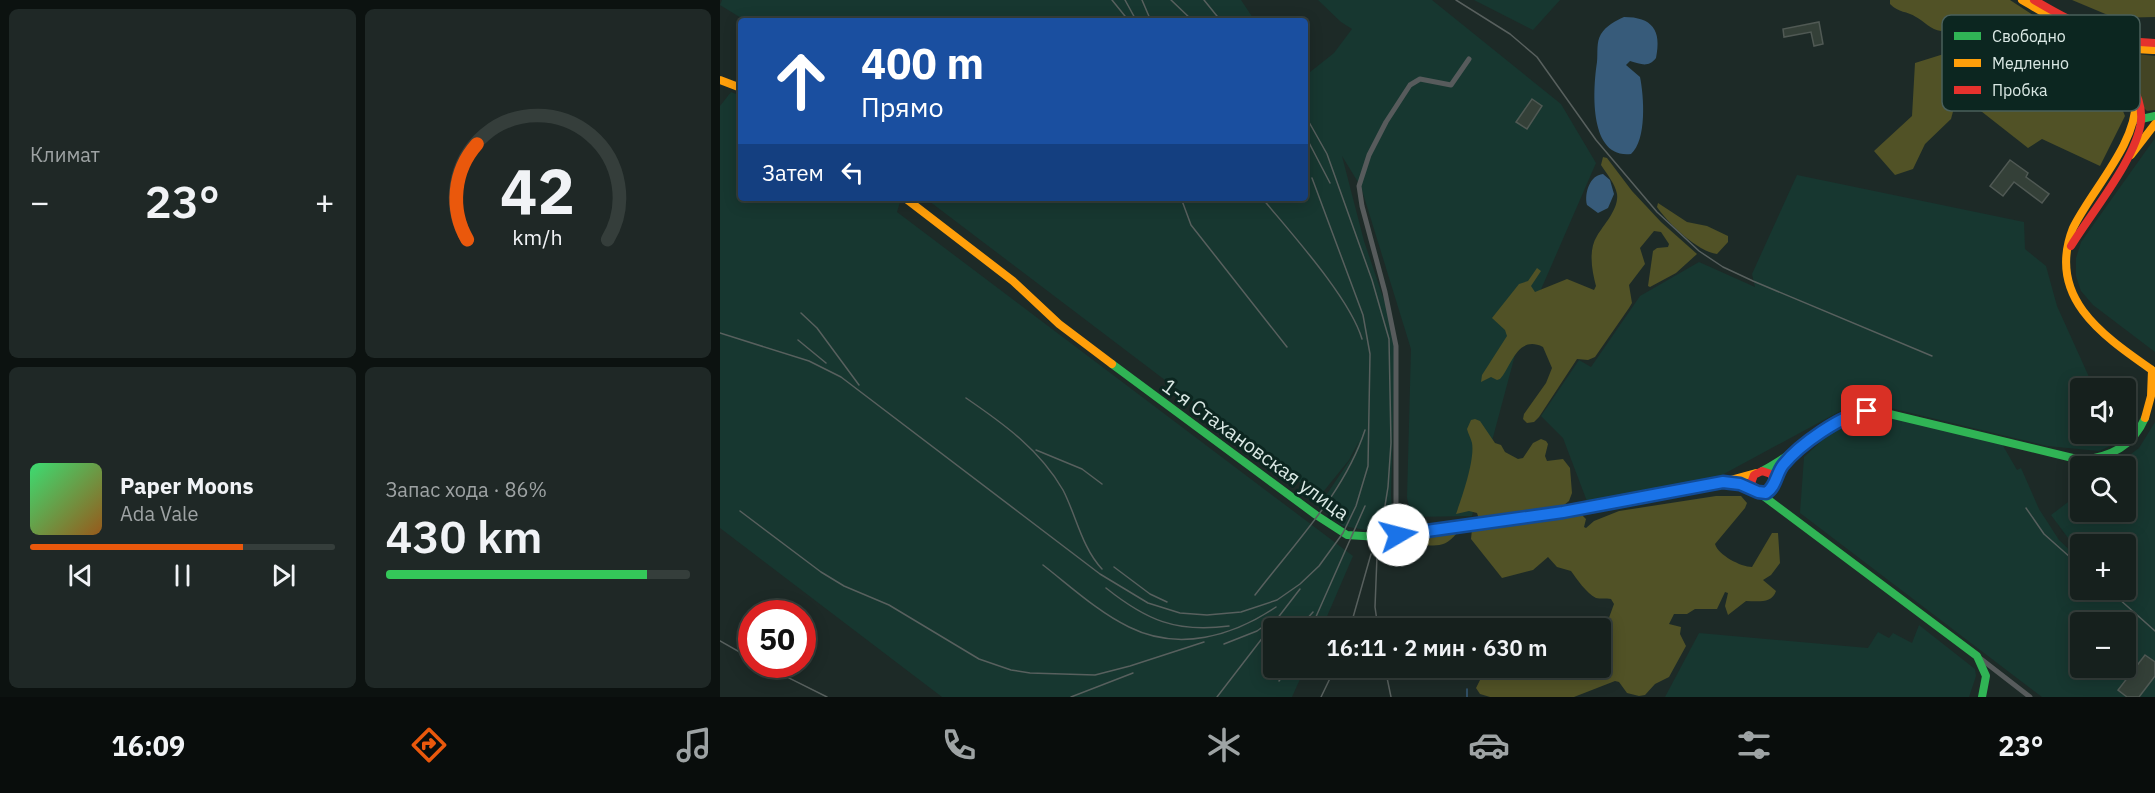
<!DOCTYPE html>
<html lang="ru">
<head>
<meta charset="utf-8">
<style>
	:root { --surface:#16201d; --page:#1f2826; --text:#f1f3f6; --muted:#9ea3a4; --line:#353e3b; --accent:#ea580c }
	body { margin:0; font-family:"IBM Plex Sans",sans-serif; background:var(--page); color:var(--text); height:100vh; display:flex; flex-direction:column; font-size:22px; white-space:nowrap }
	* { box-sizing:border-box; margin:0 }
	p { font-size:20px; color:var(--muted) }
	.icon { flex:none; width:33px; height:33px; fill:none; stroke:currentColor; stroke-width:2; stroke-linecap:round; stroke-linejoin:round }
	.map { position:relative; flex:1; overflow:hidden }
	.panel { display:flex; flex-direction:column; gap:9px; padding:9px; background:#0c1210; width:720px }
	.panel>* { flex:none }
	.hud { position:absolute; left:18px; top:18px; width:570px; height:183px; border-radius:6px; box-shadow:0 3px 15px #0003,0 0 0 2px var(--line); background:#1a4fa0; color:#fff; overflow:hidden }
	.fabs { position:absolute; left:1350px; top:378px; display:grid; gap:12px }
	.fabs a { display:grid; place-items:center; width:66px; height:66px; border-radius:6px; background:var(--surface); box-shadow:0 3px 15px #0003,0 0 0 2px var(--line); font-size:30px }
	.speed { position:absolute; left:18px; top:600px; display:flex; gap:12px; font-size:30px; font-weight:700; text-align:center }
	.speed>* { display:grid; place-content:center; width:78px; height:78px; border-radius:50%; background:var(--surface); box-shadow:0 3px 15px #0003,0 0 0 2px var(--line); line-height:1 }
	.speed .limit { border:9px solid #d22; background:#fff; color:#111 }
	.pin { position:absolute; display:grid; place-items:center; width:51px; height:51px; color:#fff; margin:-26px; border-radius:12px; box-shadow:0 3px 9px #0006 }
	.me { position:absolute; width:66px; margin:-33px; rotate:82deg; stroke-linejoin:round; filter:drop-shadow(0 0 4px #0008) }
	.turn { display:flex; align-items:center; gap:21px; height:126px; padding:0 24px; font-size:27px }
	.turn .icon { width:78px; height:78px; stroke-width:2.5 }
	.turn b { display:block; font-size:42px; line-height:51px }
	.then { display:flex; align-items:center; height:57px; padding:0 24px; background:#0003; gap:12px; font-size:22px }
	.big { font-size:45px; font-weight:600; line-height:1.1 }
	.panel .tile { flex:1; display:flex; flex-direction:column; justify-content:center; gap:9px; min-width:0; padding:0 21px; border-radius:9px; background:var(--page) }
	.panel .dial { align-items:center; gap:0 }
	.dial svg { height:156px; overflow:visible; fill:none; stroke:var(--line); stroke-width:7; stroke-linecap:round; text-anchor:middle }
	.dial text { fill:var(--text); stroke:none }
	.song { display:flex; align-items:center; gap:18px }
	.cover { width:72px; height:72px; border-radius:9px; background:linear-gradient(135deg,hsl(140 70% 55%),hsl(30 70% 35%)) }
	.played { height:6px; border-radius:3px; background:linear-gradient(90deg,var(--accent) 70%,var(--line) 70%) }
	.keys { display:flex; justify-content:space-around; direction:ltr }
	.heat { display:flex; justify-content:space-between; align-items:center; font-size:33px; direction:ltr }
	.charge { height:9px; border-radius:4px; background:linear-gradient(90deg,#34c759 86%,var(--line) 0) }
	.panel .tiles { flex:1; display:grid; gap:9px; grid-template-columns:repeat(2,1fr) }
	.trip { position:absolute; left:543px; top:618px; width:348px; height:60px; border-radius:6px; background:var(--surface); box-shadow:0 3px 15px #0003,0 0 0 2px var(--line); font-weight:600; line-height:60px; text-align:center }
	.menu { display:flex; height:96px; justify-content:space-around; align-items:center; background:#090d0c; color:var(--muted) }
	.menu .icon { width:42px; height:42px }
	.menu .current { color:var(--accent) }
	.menu b { font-size:27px; color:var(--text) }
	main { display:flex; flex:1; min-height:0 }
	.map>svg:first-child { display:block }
	.built { fill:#173730; fill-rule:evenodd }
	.green { fill:#434424 }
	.forest { fill:#515226 }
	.water { fill:#375b7a }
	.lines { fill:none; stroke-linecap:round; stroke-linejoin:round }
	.stream { stroke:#375b7a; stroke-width:1.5 }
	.building { fill:#344038; stroke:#505954; stroke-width:1.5 }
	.street { stroke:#575b5c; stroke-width:5 }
	.fast { stroke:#30b455; stroke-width:8 }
	.slow { stroke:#ff9f0a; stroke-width:8 }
	.jam { stroke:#e5322d; stroke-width:8 }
	.rail { stroke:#58605e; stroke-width:1.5 }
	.route-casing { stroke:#114b97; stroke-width:15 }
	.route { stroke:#1a73e8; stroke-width:10 }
	.labels { text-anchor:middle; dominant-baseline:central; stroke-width:6; stroke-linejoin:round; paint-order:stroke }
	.street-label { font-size:20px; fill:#dae8e4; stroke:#0c2620 }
	.key { fill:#0c2620; stroke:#4a605b; stroke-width:1.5 }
	.key-label { font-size:16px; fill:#dae8e4 }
</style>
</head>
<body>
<main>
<section class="panel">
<div class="tiles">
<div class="tile"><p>Климат</p>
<div class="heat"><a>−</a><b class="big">23°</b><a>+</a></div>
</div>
<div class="tile dial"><svg viewBox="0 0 100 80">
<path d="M14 69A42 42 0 1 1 86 69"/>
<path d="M14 69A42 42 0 0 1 19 20" stroke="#ea580c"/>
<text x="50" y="56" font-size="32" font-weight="700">42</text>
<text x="50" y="72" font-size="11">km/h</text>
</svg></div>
<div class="tile">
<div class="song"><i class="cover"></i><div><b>Paper Moons</b><p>Ada Vale</p></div></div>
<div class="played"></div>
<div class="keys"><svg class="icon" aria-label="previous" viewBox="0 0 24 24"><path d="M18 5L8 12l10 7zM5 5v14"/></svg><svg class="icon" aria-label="pause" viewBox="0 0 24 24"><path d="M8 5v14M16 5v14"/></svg><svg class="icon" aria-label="next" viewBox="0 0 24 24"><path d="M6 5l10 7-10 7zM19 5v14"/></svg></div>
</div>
<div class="tile"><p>Запас хода · 86%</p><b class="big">430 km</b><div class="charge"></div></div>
</div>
</section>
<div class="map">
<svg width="1435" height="697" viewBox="0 0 1435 697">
	<rect width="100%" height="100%" fill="#1d2a27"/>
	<path class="built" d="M2,0h519l14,21h-509l-26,-16z
		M598,0h114l129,104 35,59 -77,177 -47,176 -60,1 -5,-19 4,-149 -50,-162 -19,-31 22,85 22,65 9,41 -4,148 2,30 -2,3 -20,3 -28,-5 -25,-19 36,-53 5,-13 -10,19 -30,37 -394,-299h380v-122l29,-23 18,-24 -11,-7z
		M754,0h86l-27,30z
		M11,92l10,4v102h154l5,4 -3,10 456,344 -31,72h-48v40h31l-13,29h-350l-222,-169v-422z
		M1435,138v214l-62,-47 -12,-14 -5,-15v-18l5,-16z
		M1077,175l227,47 1,27 21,17 11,40 37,82h-14v46h35l4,8 -20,9 -52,-5 -165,-40 -14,-10 -146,79 -134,29 -25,-66 -22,-22 38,-56 12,7 49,-71 59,-34 56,25 -3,-13z
		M1147,412l135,32 15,26 4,-2 18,41 20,31 21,20v30h46v-46h-46v10l-29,-39 29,-22v19h46v-46h-11l24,-18 16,-26v275h-113l-242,-184 4,-56 34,-31zM1360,622h46v46h-46z
		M1199,625l56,44 1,7 -7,21h-304l34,-64 169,15 10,-16 11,6 4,-5 19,10z"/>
	<path class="green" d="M1408,53l27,3v54l-8,1 -4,-4 -5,-20 -15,-29z"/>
	<path class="forest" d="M1170,0h120l35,23 17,30 -7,3 -104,-19 -4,-4v-6l-6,4c-10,-1 -17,-10 -25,-14 -9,-6 -17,-4 -26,-13z
		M1352,0h83v17l-40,1z
		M1243,48l146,28 16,40 -25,50 -58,-27 -14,9 -70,-55 -7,26 -26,25 -12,25 -18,6 -21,-24 38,-35 3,-53z
		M883,157l4,1 25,33 29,31 36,32 -21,19 -26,14 -2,-1 5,-35 4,-3 11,-1 1,-3 -8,-12 -7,-1 -14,17 5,16 -16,21 3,18 -3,5 -34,49 -7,3 -11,-1 -38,58 -5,5 -7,1 -4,-4 1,-5 22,-31 6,-15 -9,-21c-26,-13 -32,21 -43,32l-3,1 -6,-3 -10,5 1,-7 25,-39 -2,-6 -13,-12 27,-34 9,-3 9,-13 4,3 -10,15 4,6 32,-13 27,11 2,-4c-4,-15 -8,-36 1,-50 7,-12 22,-27 20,-42 -2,-10 -10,-20 -16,-29z
		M938,203l29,19 20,4 21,10v6l-11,12c-19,-2 -50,-32 -60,-47z
		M755,419l5,2 15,22 6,2 4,7 13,7 5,-1 10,-15 8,-4 5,2 2,3 -3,12 2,5 16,-2 7,9 2,25 -3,8 -11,9 -75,11 -4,-2 -2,-6 -8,-2 -13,3c6,-17 19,-54 16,-71 -1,-5 -4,-9 -5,-14l4,-9z
		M996,496h25l6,7 -2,5 -30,36c3,11 26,23 37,23l20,-34h6l2,30 -9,12 -8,5 13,11c-4,13 -19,10 -30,10l-18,14 -3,-9 3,-13 -3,-1 -8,17h-22l-8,5h-13l-5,10 12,3 -1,7 6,12 -17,31 -14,7 -10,11 -6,1 -12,-3 -8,-11 -4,-1 -41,16h-84l-10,-3 -4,-6 7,-14 1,-6h73l2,3 5,2 6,-5h30l3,-34 11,-30 -3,-5c-5,-1 -11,0 -15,-1 -10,-5 -19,-19 -25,-27l-14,-4 -9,-10 -15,13 -31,8 -31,-39 1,-10 107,-17 7,7 -2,8 2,1 8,-7 25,-10z
		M733,531l4,2c-15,19 -26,10 -47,12l-4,-4c9,-10 33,-8 47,-10z"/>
	<path class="water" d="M904,17c28,0 38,13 32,41 -8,10 -15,6 -26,3l-4,4 14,12c4,19 7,63 -9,77 -43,5 -38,-66 -34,-92 1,-9 -1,-20 4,-28 5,-8 14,-13 23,-17z
		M883,174l7,6 4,14 -6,14 -10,5 -11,-8c-3,-12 3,-30 16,-31z"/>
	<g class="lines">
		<path class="stream" d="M747,697v-8"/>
	</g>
	<path class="building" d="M1099,22l4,22 -9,2 -3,-14 -27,5 -1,-8z
		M812,99l10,7 -15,23 -11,-7z
		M1290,160l18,13 -2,4 23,17 -7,9 -28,-21 -11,14 -13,-10z
		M1425,655l10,7v14l-16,21h-12l-9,-7z"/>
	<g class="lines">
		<path class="street" d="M678,535l-2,-25v-164l-11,-54 -23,-86 -3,-20 10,-31 17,-33 24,-37 10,-6 31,6 18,-26
			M1261,659l49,38"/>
		<path class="fast" d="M1417,120l18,-4
			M392,364l204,151 31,20 32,2 194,-27
			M1042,471c39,-20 70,-55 115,-60l204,49c30,-3 52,-14 64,-42
			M1038,492l219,164 9,20 -4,21"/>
		<path class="slow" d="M1302,0c43,25 82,51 133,50
			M0,80l21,8
			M1416,100c0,45 -43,88 -63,128 -27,69 29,107 79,142l-1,26 -6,22
			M1411,155l24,-31
			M185,198l108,83 46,43 53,40
			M1010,483l16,2 9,6
			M853,510l150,-28 33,-9"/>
		<path class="jam" d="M1314,0c39,23 75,42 121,43
			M1351,246c20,-33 66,-88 70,-125 3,-29 -24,-60 -43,-79
			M1054,482l-3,-8 -9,-3 -8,4 -3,8 7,9h11l18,-32"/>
		<path class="rail" d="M392,0l17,21
			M405,0l11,20
			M422,0l9,21
			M451,0l22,21
			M484,0l17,21
			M736,0l54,34 27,23 59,83 61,72 42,39 24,16 30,14 179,75
			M585,115l22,39 45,126 17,59 2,104 -3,44 -11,69 -2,51 3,21
			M585,135l25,48
			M461,198l10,27 96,122
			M542,198c29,35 88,100 100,141
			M81,313l16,15 42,57
			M0,333l89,28 32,16 259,197 48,29 32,10 27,2 34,-3 36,-12 23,-16 19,-18 24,-33 13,-27 12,-40 2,-112 -7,-39 -51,-137
			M78,340l28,23
			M246,398c38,26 74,52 97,92 13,25 19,58 39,79
			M316,450l46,19 20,15
			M1306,508l18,26 36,32
			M20,511l81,61 23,14 45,19 90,54 32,11 19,3 65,2 35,-9 74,-24
			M323,565c27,21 55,47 86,62 50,25 104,9 147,-20
			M394,567l36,27 17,8
			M386,588c40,32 70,45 123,38
			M1389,590l46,41
			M535,595c39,-51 90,-103 110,-165
			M579,628l14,-16
			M591,628l54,-122
			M630,628l21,-74
			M0,641l32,18
			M504,644l33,-13 15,-11
			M41,664l66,33
			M665,668l6,29
			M559,681l9,-13
			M351,697l62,-24
			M497,697l83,-108
			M601,697l14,-29"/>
	</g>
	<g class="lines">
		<defs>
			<path id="route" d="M678,535l165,-23 160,-30 17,2 18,8 8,1c10,-6 10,-19 17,-28 16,-20 58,-50 84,-54"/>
		</defs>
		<use href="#route" class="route-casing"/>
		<use href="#route" class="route"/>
	</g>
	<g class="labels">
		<g class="street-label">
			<text transform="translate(536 449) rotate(36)">1-я Стахановская улица</text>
		</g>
	</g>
	<rect x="1222" y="15" width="198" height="96" rx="9" class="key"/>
	<rect x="1234" y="32" width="27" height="8" fill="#30b455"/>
	<rect x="1234" y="59" width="27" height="8" fill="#ff9f0a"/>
	<rect x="1234" y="86" width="27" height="8" fill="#e5322d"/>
	<g class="key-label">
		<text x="1272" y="42">Свободно</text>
		<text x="1272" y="69">Медленно</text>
		<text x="1272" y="96">Пробка</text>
	</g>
</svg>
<div class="fabs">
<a><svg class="icon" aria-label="sound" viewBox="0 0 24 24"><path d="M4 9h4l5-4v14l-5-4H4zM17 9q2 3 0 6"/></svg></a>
<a><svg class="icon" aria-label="search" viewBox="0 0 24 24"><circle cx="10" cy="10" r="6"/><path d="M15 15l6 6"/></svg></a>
<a>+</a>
<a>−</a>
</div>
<div class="speed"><div class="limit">50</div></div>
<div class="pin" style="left:1147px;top:411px;background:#d93025"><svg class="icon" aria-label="arrive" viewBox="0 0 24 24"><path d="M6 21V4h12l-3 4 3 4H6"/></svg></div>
<svg class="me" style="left:678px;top:535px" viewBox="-20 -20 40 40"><circle r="19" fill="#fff"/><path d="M0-13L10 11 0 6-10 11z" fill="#1a73e8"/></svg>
<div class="trip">16:11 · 2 мин · 630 m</div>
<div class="hud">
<div class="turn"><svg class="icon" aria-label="ahead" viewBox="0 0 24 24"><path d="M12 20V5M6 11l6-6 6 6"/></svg><div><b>400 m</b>Прямо</div></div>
<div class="then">Затем<svg class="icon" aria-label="left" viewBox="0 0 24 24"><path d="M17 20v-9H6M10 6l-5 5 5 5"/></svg></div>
</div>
</div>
</main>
<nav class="menu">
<b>16:09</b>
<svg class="icon current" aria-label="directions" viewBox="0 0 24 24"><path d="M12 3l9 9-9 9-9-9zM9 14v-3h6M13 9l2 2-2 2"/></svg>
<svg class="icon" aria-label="music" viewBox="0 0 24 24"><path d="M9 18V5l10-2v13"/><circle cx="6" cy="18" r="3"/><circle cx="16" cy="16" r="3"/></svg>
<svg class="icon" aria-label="phone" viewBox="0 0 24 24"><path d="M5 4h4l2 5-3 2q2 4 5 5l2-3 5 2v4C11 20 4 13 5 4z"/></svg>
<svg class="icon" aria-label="climate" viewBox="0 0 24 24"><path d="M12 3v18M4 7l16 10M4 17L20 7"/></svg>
<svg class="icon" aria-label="car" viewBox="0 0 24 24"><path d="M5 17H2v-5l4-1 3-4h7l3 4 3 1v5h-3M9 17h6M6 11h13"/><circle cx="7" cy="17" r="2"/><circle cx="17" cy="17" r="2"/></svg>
<svg class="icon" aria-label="filters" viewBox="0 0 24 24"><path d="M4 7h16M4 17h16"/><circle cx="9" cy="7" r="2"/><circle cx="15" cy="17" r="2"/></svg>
<b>23°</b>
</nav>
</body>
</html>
